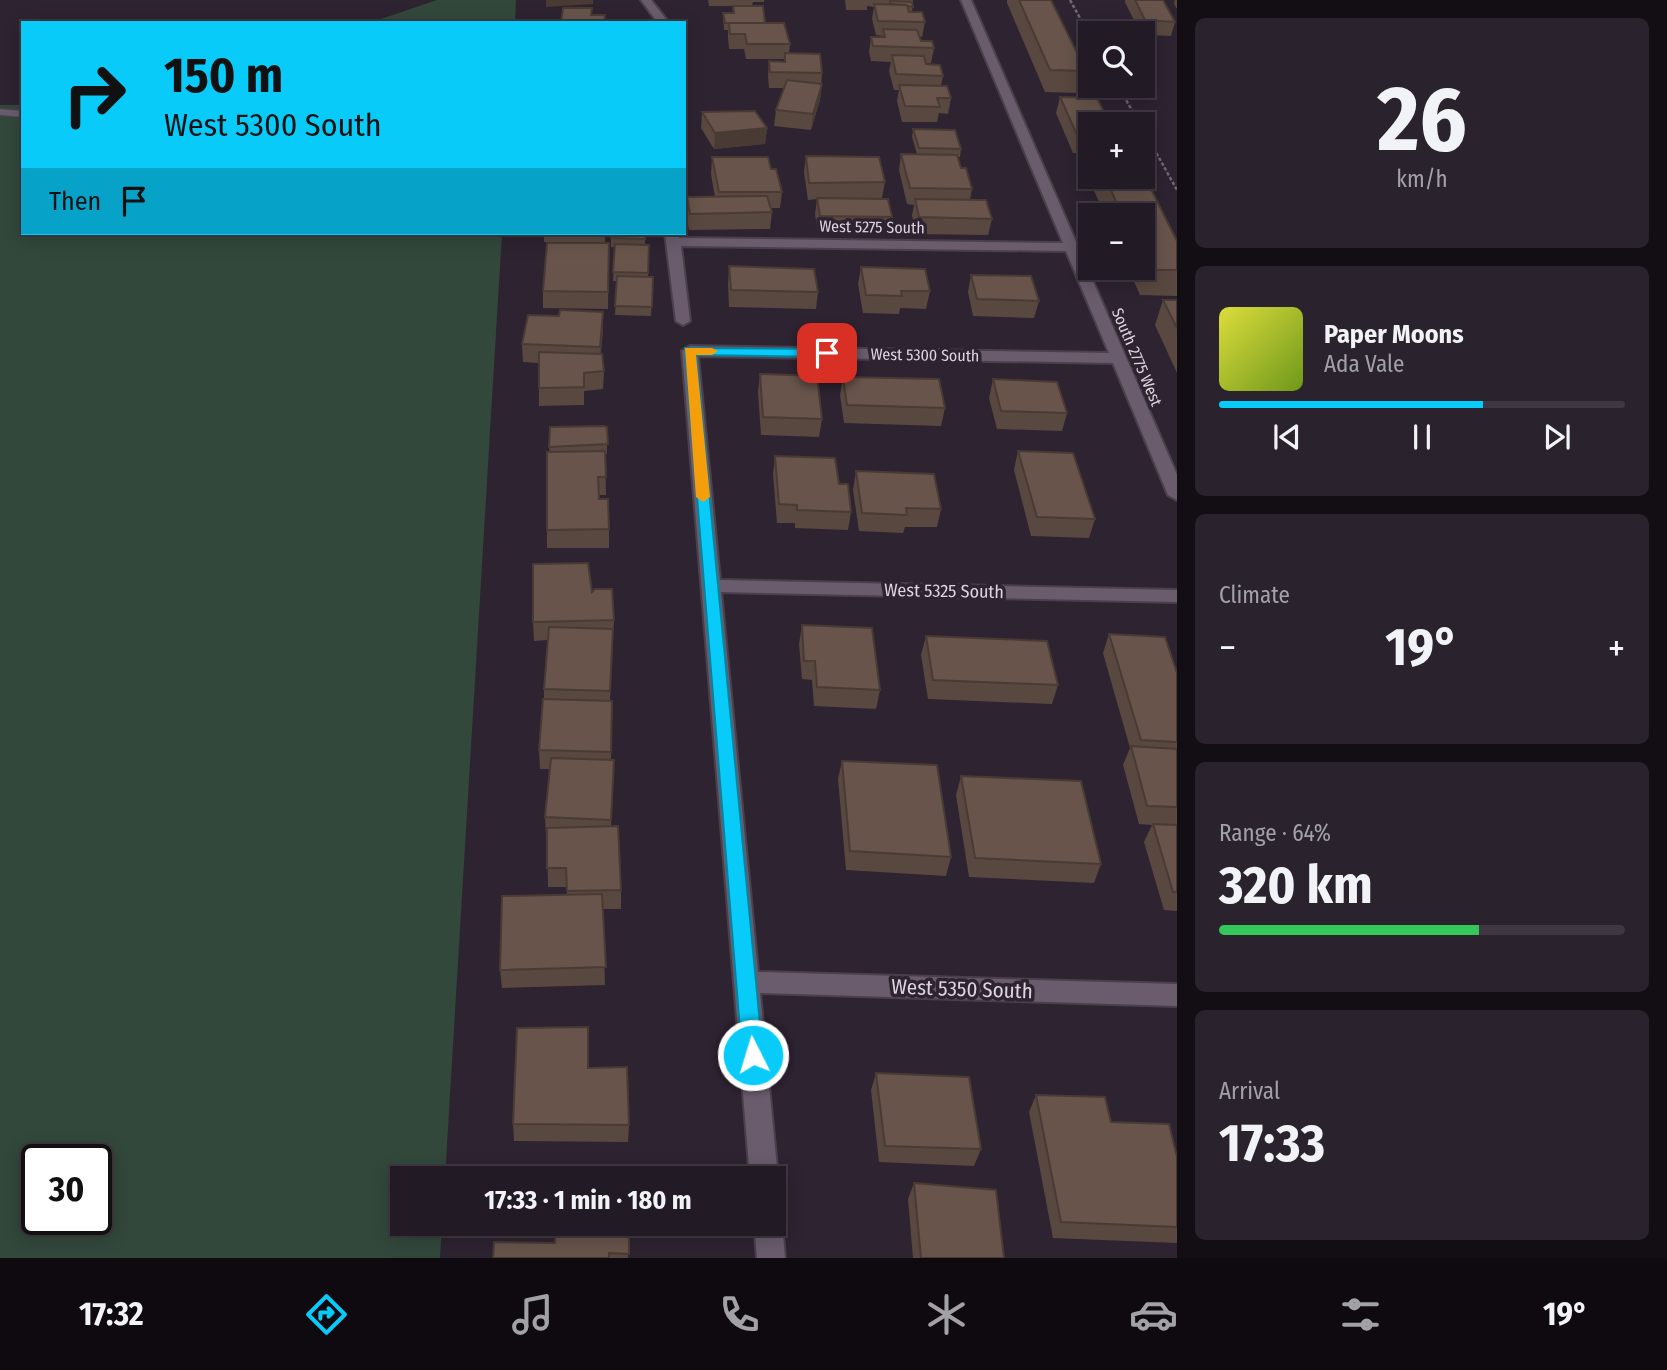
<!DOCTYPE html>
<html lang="en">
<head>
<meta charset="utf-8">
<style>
	:root { --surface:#221a25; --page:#2a232d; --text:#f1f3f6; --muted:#a2a1a7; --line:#3f3842; --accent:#08cbfa }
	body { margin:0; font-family:"Fira Sans Condensed",sans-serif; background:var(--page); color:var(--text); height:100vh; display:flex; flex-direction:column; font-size:26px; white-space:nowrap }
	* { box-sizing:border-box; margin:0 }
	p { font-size:23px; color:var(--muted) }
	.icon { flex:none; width:38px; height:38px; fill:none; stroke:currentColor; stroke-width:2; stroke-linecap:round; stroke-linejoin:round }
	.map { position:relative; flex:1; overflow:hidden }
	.drawer { display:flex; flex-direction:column; gap:18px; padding:18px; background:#130e14; width:490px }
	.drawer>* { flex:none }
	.top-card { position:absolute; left:21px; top:21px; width:665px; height:214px; border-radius:0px; box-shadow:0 4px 18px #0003,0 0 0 2px var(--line); background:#08cbfa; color:#111; overflow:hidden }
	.tools { position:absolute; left:1078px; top:21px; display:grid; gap:14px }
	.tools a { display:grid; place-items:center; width:77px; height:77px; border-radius:0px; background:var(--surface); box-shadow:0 4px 18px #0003,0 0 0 2px var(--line); font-size:35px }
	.speed { position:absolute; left:21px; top:1144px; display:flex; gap:14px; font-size:35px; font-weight:700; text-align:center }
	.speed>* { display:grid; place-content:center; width:91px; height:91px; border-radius:50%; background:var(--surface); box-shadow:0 4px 18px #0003,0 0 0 2px var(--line); line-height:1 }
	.speed .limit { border:4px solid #111; border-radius:10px; background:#fff; color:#111 }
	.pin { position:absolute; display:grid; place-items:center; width:60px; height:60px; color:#fff; margin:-30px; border-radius:14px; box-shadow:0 4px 10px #0006 }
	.me { position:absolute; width:77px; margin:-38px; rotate:355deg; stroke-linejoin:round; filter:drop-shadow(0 0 5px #0008) }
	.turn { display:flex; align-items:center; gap:24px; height:147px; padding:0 28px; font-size:32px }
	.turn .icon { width:91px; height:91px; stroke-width:2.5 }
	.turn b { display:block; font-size:49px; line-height:60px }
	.then { display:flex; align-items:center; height:66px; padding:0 28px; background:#0003; gap:14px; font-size:26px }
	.big { font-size:52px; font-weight:700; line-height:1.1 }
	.drawer .widget { flex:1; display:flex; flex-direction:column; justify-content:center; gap:10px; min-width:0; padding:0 24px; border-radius:10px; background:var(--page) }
	.drawer .dial { align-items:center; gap:0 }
	.dial b { font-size:91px; line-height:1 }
	.song { display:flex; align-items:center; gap:21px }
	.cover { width:84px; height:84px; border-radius:10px; background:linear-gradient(135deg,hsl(60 70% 55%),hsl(80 70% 35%)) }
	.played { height:7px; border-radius:4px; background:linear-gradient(90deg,var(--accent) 65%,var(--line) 65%) }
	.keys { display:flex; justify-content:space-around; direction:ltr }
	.heat { display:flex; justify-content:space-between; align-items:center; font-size:38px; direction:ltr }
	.charge { height:10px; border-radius:5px; background:linear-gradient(90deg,#34c759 64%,var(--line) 0) }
	.trip { position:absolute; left:390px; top:1166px; width:396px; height:70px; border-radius:0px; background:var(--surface); box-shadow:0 4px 18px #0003,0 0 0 2px var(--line); font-weight:700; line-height:70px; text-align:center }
	.menu { display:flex; height:112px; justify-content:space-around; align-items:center; background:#0e0a0f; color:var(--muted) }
	.menu .icon { width:49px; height:49px }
	.menu .current { color:var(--accent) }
	.menu b { font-size:32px; color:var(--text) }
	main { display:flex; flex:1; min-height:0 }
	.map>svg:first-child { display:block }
	.green { fill:#32483b; fill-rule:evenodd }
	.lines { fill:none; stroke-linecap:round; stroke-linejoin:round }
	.service-casing { stroke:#4a404c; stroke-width:3 }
	.minor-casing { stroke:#4a404c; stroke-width:4 }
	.path { stroke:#716774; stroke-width:2.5; stroke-dasharray:3.5 2; stroke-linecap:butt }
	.service { fill:#6a5c6d; fill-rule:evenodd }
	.minor { fill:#6a5c6d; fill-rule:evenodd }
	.wall { fill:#594840 }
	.shaded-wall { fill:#493b34 }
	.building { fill:#68544b; stroke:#493b34; stroke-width:2 }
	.route { fill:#08cbfa; stroke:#0584a2; stroke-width:2 }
	.slow { fill:#f59e0b }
	.labels { text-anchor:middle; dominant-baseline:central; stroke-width:7; stroke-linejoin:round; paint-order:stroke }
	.far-street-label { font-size:16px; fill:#ddd5df; stroke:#2e2331 }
	.street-label { font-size:18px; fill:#ddd5df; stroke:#2e2331 }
	.near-street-label { font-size:21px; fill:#ddd5df; stroke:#2e2331 }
</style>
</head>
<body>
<main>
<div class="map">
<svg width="1177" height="1258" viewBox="0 0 1177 1258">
	<rect width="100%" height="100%" fill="#2e2331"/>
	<path class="green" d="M437,0h79l-1,23h-146z
		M0,105h23v128h479l-57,945h-43v45h40l-2,35h-440zM37,1160h59v60h-59z"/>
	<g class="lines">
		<defs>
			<path id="service" d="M0,109l23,2v6l-23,-2z"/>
			<path id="minor" d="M641,0h10l18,23h-11z
				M961,0h10l206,475v25l-9,-5 -55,-132 -415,-7 22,224 457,10v12l-456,-10 37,380 419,12v22l-417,-13 18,185 -4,9v-9h-24l-68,-827 8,-5 419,7 -43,-102 -385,-5 9,75 -7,4 -7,-4 -11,-88h14v5l384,5z
				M774,1211l4,2 4,10 3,35h-28l-3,-35h20z"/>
		</defs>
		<use href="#service" class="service-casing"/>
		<use href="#minor" class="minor-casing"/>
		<path class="path" d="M1070,0l20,36
			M1118,86l22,38
			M1143,129l34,61"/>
		<use href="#service" class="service"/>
		<use href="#minor" class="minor"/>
	</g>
	<path class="wall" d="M708,0h56v2h-11l-1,4h-43z
		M845,0h68l-1,12 13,10 -3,15 -3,-1 2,5 13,7 -3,15h-5v1l17,12 -2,10 10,12 -3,16 -9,-1 -2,9h-35l-5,-21 2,-11h-5l-5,-19 2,-9 -20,-1 -2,-9 2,-15h11l1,-1 -7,-1 -4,-16 2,-12 -7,-1v4h-21z
		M1007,0h44l35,71 -6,22 -35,-1 -38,-89z
		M1125,0h38l12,22 -4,14 -28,-1v-2h-3l-15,-31z
		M1175,0h2v9l-3,-5z
		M733,6l32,17 25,21 -1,9 33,20 -2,27 -9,30 -37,-4 2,-16 8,-22h-15l-1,-12 1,-15h15v-2h-38l-2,-10h-15l-1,-11v-8h-4l-1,-17h10z
		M1060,97l30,27v29h-17l-17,-40z
		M702,112l65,16 -2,16 -51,5 -13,-21z
		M913,129l48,20 -1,8h-3l4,11 11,21 -2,11 22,19 -4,16 -72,-1 -4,-19 2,-10 -7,-1 -8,-34 2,-16h16l-5,-17z
		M806,156l79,26 -3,16 -20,1 30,18 -2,17 -72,-2 -3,-18 2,-15 -9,1 -4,-28z
		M712,157l59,12 11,23 -2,16h-9l1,4 -2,17 -81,1 -3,-16 1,-17h28l-4,-23z
		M1090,163v14h53l34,64v55l-37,-1 -12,-27h15v-53h-38l-18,-40z
		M540,233h65v9h-61v-9z
		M645,233v12h4l-1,32h5l-2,39 -36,-1 2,-34h-4l2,-34h-4v-9z
		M609,243l-1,66 -65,-1v-17z
		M729,266l89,26 -2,17 -87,-2 -1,-23z
		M861,267l69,24 -4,18 -26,-1 -1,6 -36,-1 -5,-29z
		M971,275l68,26 -5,17 -61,-2 -5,-24z
		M1163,300h14v73l-22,-48z
		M603,329l-2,25 3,17 -1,18 -19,2v14l-45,1v-43l-16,-1 -1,-18z
		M760,374l62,45 -3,18 -58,-2 -3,-43z
		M843,377l102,31 -4,18 -97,-3 -4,-28z
		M993,379l74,34 -5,18 -65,-2 -8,-31z
		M550,427h57v27h-2l1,41h-7v4l10,30v19h-62v-18z
		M1018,451l77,68 -6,19 -58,-2 -17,-66z
		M775,456l64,28 12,28 -3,18 -53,-2v-5h-18l-4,-49z
		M856,471l85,38 -4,18h-32l-2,6 -44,-2 -6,-41z
		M592,592l22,28 -4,81h2l-1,59h3l-3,67 10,63v19h-18l2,76 -103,3 -2,-18 67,-75v-8h-19l-1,-51h-1l-1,-19 5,-48h-10l-1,-19 5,-51v-10l4,-49 -14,1 -1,-19z
		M802,625l78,65 -4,19 -62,-3 -2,-26 -10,-1 -3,-35z
		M1109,634l68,39v238l-13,-1 -20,-68 8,-17 -13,-1 -16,-59 7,-17 -27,-95z
		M926,636l132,49 -6,19 -124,-5 -7,-44z
		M842,761l109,96 -5,19 -100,-6 -8,-91z
		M961,776l140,88 -7,19 -125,-6 -13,-82z
		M588,1068l41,57 -1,17 -114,-1 -1,-17z
		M876,1073l105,76 -7,17 -95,-4 -8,-72z
		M1036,1095l75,27 66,35v86l-124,-5 -24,-126z
		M914,1183l90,75h-91l-5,-59z
		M629,1223l-1,35h-135l62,-15z"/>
	<path class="shaded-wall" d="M546,0h47v4l-47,3z
		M822,84l-2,16 -9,30 2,-16z
		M767,128l-2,16 -51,5 1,-16z
		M603,312v17l-4,36 1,-18z"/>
	<path class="building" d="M1019,0h32l35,71 -36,-1z
		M1135,0h28l12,22 -30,-2z
		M890,1l22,1 1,5 -6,-1v-1l-16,-1z
		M874,4l33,1 2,7h13l3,10 -47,-1z
		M733,6h30l2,17h-40l-2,-10h11z
		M563,8h29l-1,7h14l-1,8h-43z
		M729,23h55l6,21h-43l-2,-10h-15z
		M883,29l34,1 4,11h11l2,7 -61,-2 -2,-9h14z
		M785,53l35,1 2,19 -52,-1 -1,-11 16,1z
		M892,55l32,1 2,8 14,1 3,11 -47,-2z
		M787,80l35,4 -9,30 -37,-4z
		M899,85l48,1 4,12h-14l3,9 -35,-1z
		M1060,97l37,1 13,26h-20v13h-12z
		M755,111l12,17 -52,5 -13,-21z
		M913,129l42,1 6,19 -42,-1z
		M901,154l56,1 4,13h5l6,21 -62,-1z
		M806,156l73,1 6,25 -76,1z
		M712,157h56l3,12h5l6,23h-63z
		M1143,173l34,68v29h-29l-5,-11v-44h-21l-17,-38h38z
		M767,196l5,16 -82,2 -3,-17z
		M817,198l71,1 4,18 -72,-1z
		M915,199l71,1 6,19 -73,-2z
		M612,233h33v6l-34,-1z
		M547,243h62l-1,49 -65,-1z
		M615,244l34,1 -1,28 -35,-1z
		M729,266l85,3 4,23 -87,-2z
		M861,267l64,2 5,22h-29l1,5 -36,-1z
		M971,275l60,1 8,25 -62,-2z
		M617,276l36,1 -1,30 -37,-1z
		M1163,300h14v28z
		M560,310l43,2 -3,35 -78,-3 6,-29 31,1z
		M539,352l63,2 2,17 -20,2v14l-45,1z
		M760,374l57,2 5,43 -59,-2z
		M843,377l96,2 6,29 -98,-3z
		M993,379l64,3 10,31 -66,-2z
		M604,426l3,1 1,17 -59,3 1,-20z
		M605,451l1,26h-8l1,22h9l1,30 -62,1v-78z
		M1018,451l55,2 22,66 -58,-2z
		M775,456l60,2 4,26h9l3,28 -54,-2v-5l-18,-1z
		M856,471l78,3 7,35 -35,-1 1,7 -45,-2z
		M588,563l4,29 3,-3h17l2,31 -81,2v-58z
		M802,625l70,3 8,62 -63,-3 -2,-26h-11z
		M549,627l64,2 -3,62 -66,-2z
		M1109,634l56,3 12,36v69l-36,-2z
		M926,636l121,5 11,44 -125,-5z
		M543,699l69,2 -1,51 -72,-2z
		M1131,746l46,3v58l-30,-1z
		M551,758l63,2 -3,60 -66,-3z
		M842,761l95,4 14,92 -101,-6z
		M961,776l120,5 20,83 -126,-6z
		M1153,824l24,1v67h-4z
		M618,826l3,64 -54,1 -1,-23h-19v-40z
		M602,894l4,73 -106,3 2,-74z
		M588,1027v41l39,-1 2,58 -116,-1 4,-96z
		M876,1073l93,4 12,72 -96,-3z
		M1036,1095l69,2 6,25 58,2 8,33v70l-116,-5z
		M914,1183l82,7 8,68h-83z
		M556,1223h73v31l-20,-1v5h-116l1,-16 61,1z"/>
	<path class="route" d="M685,348l142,1 6,4 -6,4 -131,-2 67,700 -3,7 -7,3 -8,-3 -3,-7z"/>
	<path class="slow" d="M685,348h27l6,3 -6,4h-16l14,142 -7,5 -7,-5z"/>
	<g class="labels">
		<g class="far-street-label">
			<text transform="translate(872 227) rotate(1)">West 5275 South</text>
			<text transform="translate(925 355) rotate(1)">West 5300 South</text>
			<text transform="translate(1137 357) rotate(67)">South 2775 West</text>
		</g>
		<g class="street-label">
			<text transform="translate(944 591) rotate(1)">West 5325 South</text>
		</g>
		<g class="near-street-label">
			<text transform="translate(962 989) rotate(2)">West 5350 South</text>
		</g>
	</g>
</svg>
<div class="tools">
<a><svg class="icon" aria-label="search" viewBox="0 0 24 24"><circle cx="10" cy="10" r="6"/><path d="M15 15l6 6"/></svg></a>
<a>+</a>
<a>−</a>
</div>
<div class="speed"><div class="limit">30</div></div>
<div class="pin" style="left:827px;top:353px;background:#d93025"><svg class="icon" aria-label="arrive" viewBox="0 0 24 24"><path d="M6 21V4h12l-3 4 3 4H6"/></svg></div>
<svg class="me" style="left:753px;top:1055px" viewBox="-20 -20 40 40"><circle r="17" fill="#08cbfa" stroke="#fff" stroke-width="3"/><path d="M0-11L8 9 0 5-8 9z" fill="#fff"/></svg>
<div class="trip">17:33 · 1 min · 180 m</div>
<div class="top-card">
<div class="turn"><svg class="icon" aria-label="right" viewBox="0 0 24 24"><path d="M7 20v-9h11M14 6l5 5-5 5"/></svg><div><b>150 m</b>West 5300 South</div></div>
<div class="then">Then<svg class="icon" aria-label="arrive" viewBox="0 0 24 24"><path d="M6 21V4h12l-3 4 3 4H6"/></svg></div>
</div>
</div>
<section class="drawer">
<div class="widget dial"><b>26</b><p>km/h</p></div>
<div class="widget">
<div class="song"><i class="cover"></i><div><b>Paper Moons</b><p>Ada Vale</p></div></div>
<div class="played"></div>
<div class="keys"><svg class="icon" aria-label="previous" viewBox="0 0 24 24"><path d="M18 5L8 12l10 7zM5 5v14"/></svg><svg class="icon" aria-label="pause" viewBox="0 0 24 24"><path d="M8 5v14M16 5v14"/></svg><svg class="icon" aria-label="next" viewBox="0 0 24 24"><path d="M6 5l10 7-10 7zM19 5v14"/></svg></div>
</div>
<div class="widget"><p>Climate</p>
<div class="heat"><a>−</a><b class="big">19°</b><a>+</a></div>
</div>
<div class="widget"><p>Range · 64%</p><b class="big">320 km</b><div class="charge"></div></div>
<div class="widget"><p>Arrival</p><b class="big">17:33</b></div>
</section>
</main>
<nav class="menu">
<b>17:32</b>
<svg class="icon current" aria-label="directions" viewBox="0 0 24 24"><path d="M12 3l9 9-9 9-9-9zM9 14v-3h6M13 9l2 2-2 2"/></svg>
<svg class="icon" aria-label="music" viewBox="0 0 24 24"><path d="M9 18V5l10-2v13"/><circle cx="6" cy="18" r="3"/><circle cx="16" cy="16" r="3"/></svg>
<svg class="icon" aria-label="phone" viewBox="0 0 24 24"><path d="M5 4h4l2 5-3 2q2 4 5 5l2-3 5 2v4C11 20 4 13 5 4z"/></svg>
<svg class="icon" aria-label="climate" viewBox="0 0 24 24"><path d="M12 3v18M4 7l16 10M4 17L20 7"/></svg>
<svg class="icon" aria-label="car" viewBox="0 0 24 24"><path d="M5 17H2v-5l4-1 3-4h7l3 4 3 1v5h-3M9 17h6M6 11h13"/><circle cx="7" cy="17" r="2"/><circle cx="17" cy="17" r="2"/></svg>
<svg class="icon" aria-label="filters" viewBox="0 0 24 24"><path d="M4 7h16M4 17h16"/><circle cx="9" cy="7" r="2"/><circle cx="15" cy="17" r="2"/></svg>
<b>19°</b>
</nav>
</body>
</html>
